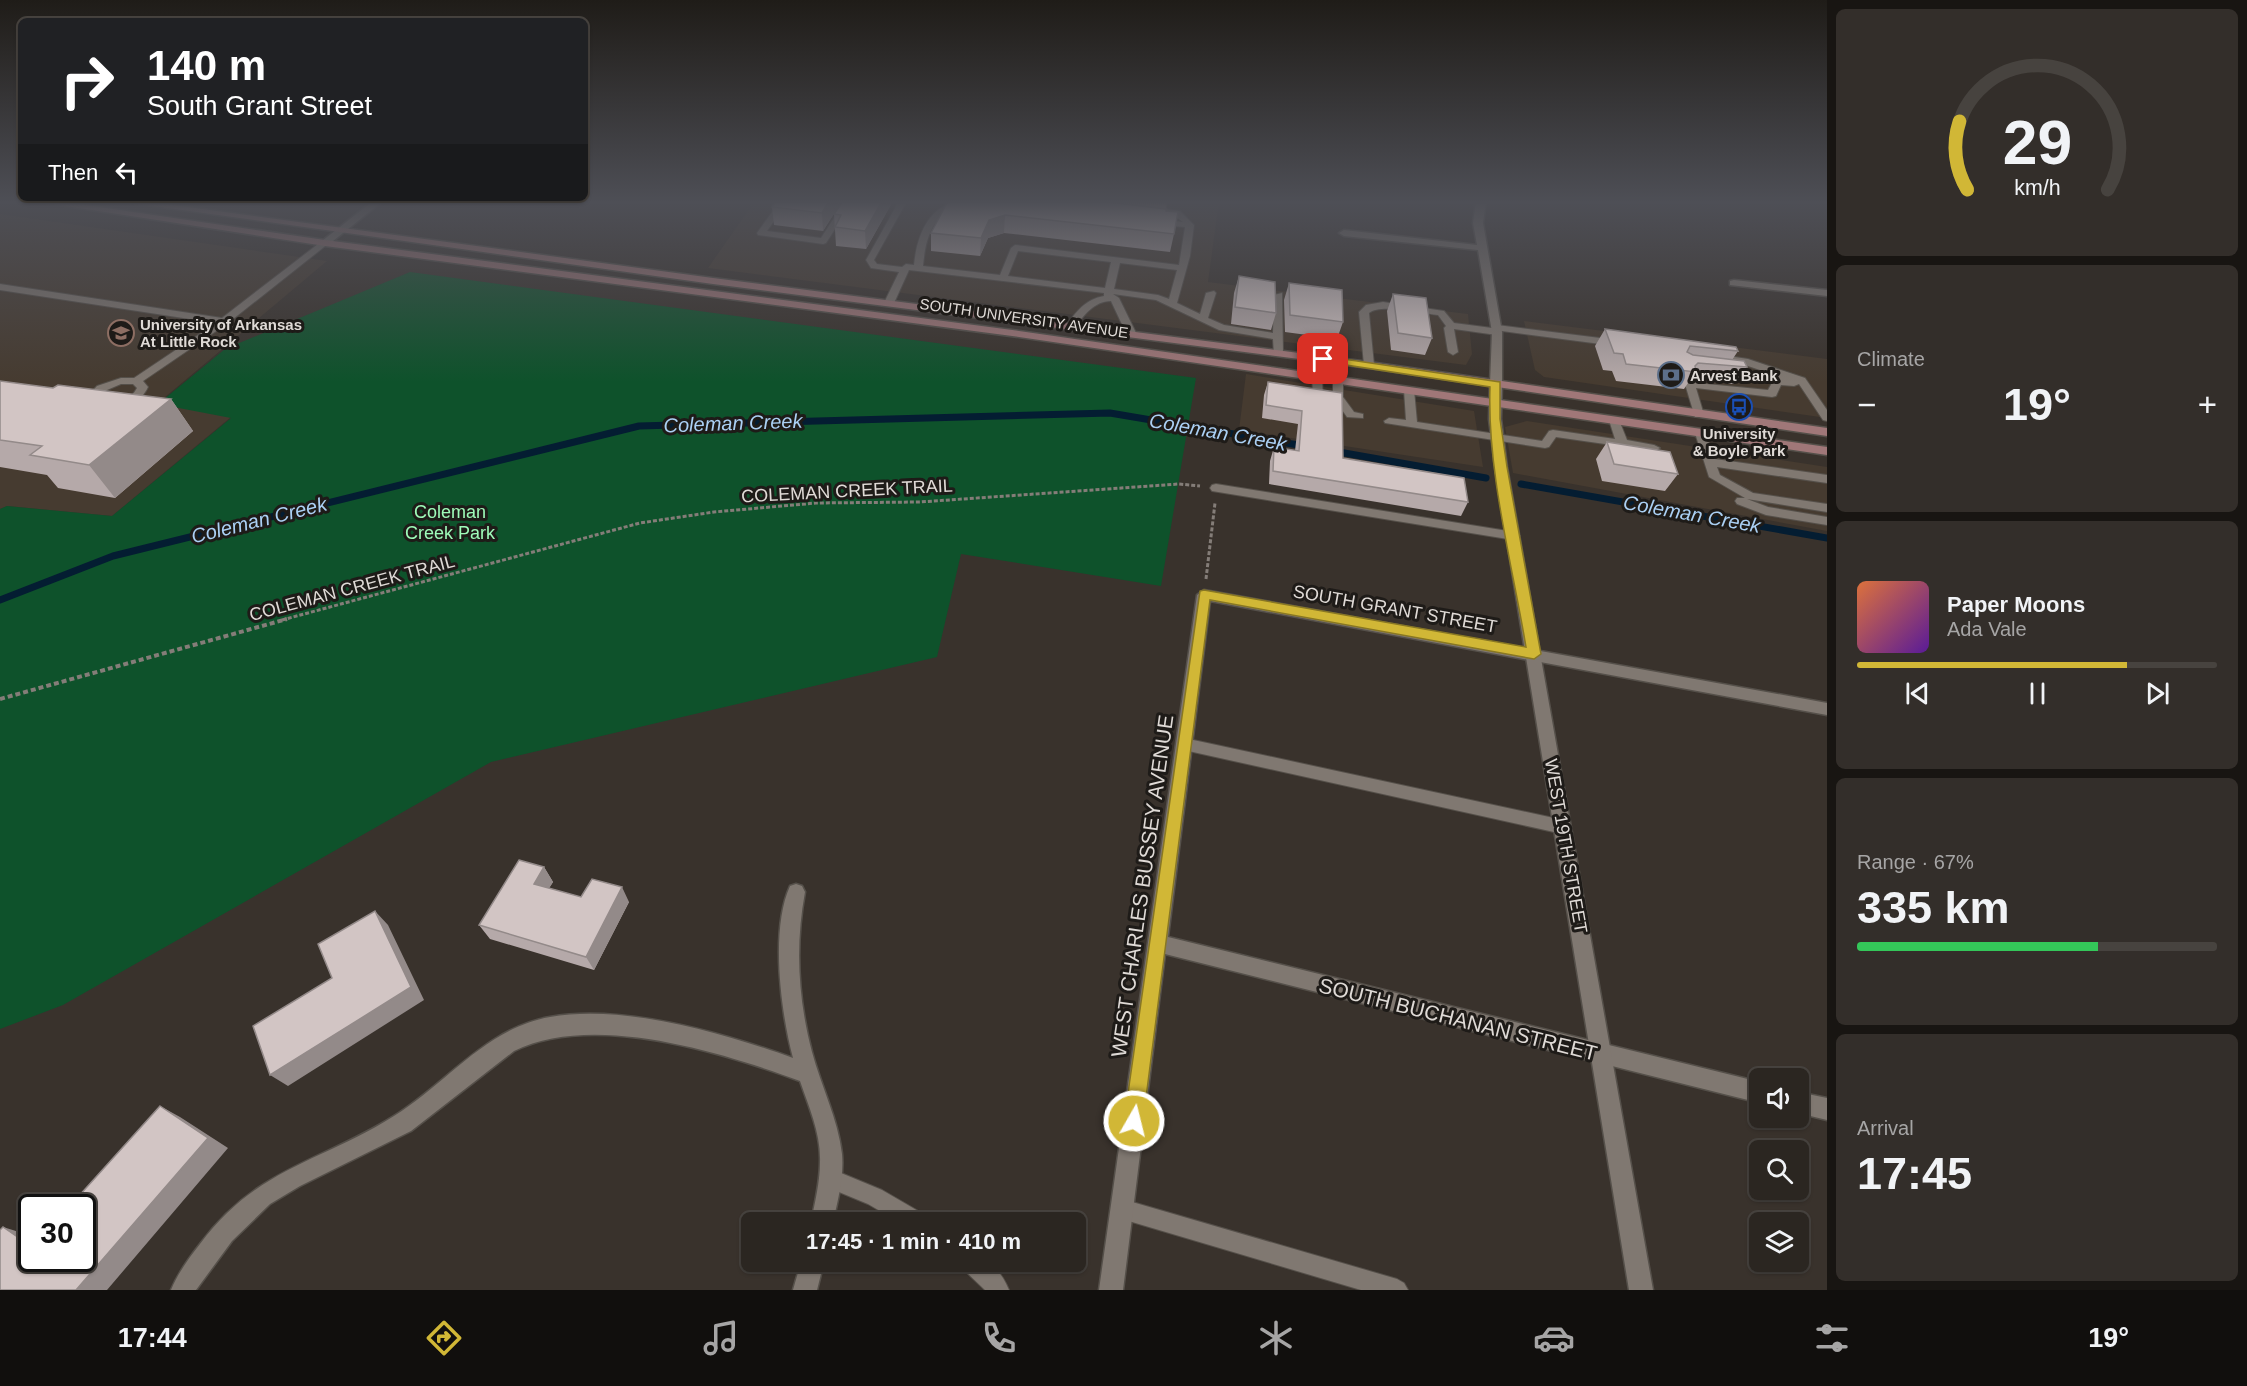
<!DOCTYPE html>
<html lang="en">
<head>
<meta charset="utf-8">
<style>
	:root { --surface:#2b2621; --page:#332e2a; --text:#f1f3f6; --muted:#a6a5a5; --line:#47433f; --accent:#d1b736 }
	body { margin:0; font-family:Arial,sans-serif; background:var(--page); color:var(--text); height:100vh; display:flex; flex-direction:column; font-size:22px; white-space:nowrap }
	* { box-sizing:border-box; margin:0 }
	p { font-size:20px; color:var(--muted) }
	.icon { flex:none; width:33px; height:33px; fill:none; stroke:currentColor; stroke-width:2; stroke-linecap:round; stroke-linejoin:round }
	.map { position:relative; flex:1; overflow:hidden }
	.side { display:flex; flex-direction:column; gap:9px; padding:9px; background:#181512; width:420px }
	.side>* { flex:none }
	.hud { position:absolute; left:18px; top:18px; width:570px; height:183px; border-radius:9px; box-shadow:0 2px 4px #0004,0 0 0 2px var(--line); background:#202124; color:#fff; overflow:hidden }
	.fabs { position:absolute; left:1749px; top:1068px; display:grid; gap:12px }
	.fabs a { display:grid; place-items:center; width:60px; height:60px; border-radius:9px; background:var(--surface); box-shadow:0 2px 4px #0004,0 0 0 2px var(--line); font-size:30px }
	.speed { position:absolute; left:18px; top:1194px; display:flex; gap:12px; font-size:30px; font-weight:700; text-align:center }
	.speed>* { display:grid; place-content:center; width:78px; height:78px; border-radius:50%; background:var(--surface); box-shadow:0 2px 4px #0004,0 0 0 2px var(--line); line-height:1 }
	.speed .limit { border:3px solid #111; border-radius:9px; background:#fff; color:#111 }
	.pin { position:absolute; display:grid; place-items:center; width:51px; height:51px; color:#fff; margin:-26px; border-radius:12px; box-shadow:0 3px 9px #0006 }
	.me { position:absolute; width:66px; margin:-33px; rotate:8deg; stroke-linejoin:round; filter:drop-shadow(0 0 4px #0008) }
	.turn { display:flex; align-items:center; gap:21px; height:126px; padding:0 30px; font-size:27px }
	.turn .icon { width:78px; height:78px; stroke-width:2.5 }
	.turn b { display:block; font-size:42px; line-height:51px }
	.then { display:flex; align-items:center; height:57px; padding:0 30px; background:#0003; gap:12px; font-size:22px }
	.big { font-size:45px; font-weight:700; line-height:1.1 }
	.side .card { flex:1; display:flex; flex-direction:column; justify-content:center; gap:9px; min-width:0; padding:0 21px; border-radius:9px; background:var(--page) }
	.side .dial { align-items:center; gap:0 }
	.dial svg { height:156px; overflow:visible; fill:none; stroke:var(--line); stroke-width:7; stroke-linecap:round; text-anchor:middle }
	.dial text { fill:var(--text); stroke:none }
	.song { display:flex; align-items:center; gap:18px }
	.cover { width:72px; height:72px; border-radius:9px; background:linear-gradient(135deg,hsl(20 70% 55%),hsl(270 70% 35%)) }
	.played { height:6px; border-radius:3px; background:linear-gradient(90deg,var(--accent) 75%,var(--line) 75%) }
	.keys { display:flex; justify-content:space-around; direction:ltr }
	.heat { display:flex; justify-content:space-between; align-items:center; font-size:33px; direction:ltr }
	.charge { height:9px; border-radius:4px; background:linear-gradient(90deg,#34c759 67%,var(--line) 0) }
	.trip { position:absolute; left:741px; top:1212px; width:345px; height:60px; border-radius:9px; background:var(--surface); box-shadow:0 2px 4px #0004,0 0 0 2px var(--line); font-weight:700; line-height:60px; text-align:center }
	.tabs { display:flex; height:96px; justify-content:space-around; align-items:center; background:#110f0d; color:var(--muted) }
	.tabs .icon { width:42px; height:42px }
	.tabs .selected { color:var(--accent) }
	.tabs b { font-size:27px; color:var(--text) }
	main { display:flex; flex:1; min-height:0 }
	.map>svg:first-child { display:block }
	.built { fill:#463b30 }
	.green { fill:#0e522b }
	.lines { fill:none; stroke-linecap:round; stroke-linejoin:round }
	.stream { stroke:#041d32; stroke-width:7 }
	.service-casing { stroke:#55504a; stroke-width:2 }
	.minor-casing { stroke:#55504a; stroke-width:3 }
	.tertiary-casing { stroke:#55504a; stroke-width:3 }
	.secondary-casing { stroke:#55504a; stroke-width:3 }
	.path-far1 { stroke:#847d78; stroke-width:3; stroke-dasharray:4 2; stroke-linecap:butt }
	.path { stroke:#847d78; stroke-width:4; stroke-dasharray:5 3; stroke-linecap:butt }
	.service { fill:#807871; fill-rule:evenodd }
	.minor { fill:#807871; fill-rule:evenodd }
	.tertiary { fill:#807871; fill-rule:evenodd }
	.secondary { fill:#a07778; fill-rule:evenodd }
	.wall { fill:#b5a9a9 }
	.shaded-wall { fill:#938a89 }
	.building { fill:#d2c5c4; stroke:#938a89; stroke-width:1.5 }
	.route { fill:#d1b736; stroke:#887723; stroke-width:1.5 }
	.labels { text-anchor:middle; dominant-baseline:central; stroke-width:6; stroke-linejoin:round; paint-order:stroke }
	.far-street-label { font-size:15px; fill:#dfdad6; stroke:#1e1b18 }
	.far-poi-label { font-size:15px; font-weight:bold; fill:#dfdad6; stroke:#1e1b18; text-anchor:start }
	.street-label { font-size:18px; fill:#dfdad6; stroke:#1e1b18 }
	.park-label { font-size:18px; fill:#9efbb9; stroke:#1e1b18 }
	.water-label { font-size:20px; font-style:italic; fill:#abd0f4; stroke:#1e1b18 }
	.near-street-label { font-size:21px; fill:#dfdad6; stroke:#1e1b18 }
</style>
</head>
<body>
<main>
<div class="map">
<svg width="1827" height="1290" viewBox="0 0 1827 1290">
	<rect width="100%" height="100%" fill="#39322c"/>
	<path class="built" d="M755,201h464l-11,81 260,32 4,40 -6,11 -758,-97z
		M0,214l327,47 -169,142 73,14 -119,99 -105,-10 -7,3z
		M1524,321l303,38v59l-283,-41 -9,-7z
		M1246,374l228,37 9,56 -244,-37z
		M1527,421l300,46v64l-314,-58 -8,-46z"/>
	<path class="green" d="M410,272l786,106 -35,208 -200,-32 -24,103 -446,105 -428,243 -63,24v-520l7,-3 105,10 119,-98 -73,-14 67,-55z"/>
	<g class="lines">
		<path class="stream" d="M1333,451l153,27
			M1521,484l306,54
			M0,600l113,-44 526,-130 471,-13 194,33"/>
		<defs>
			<path id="service" d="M780,201h8l-21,30 54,7 24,-37h8l-27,42 -3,1 -65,-9 -1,-2z
				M899,201h8l-33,59 3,4 25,3 4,-3 8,1c3,-31 16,-64 52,-64 -5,4 -12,5 -17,9 -20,13 -24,35 -26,56l77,9 11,-27 4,-3 164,20 6,-38 -26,-2 -4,-3 4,-3 24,3 -13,-9 -26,-5 4,-2 32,5 14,14 -4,31 -13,47 23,11 6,-21 8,-2 2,2 -8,25 16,7 49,8 1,-38 8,-2 1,60 -5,3 -4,-1 -1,-16 -54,-9 -63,-30 -43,-6 6,4 18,37 -2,2 -8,-2 -16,-34c-17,0 -28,15 -37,28h-6l-2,-2c9,-15 20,-28 38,-31v-3l-195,-23 -15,33 -8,2 -2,-2 15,-31 -28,-4 -5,-8zM1018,251l93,11 -6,26 -97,-12zM1120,263l57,7 -8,29 -11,-4 -44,-6z
				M322,241l7,2 -101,80 -85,58 5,6c-11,23 -41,32 -63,19v-7l12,-13 24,-8h13l82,-55 -216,-33v-6l222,34zM121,384h12l4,4c-7,14 -28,22 -42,15l5,-10z
				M1383,302l61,9 10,12 38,5 5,-3 119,15 5,3 -5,3 -114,-15 -5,4 -43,-6 4,23 -5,3 -5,-3 -4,-24 2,-2 -8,-11c-16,-2 -58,-12 -69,-2l5,52 -5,3 -5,-3 -5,-53 7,-7z
				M1715,354l33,5 57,19 22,32v11l-4,-1 -24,-36 -5,2 -13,-1 -5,11 -4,1 -76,-9 8,27 -1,2h-8l-10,-33 1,-2 82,8 5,-9 -47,-6 -5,-3 5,-3 49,6 -33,-11 -31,-5v-4z
				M1317,374l5,3 1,22 -5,3 -14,-5 1,-2h8l-1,-18z
				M1338,377l5,3v17l11,15 9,2v4l-16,-1 -14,-20v-17z
				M1409,387l5,3 3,32 125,19 7,-10 4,-1 62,9 -6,-19 5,-3 5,3 8,20 27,5 6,3 -6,3 -98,-14 -7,10 -4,1 -160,-25 -1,-2 5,-3 17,2 -2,-30z
				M1700,430l5,3 10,26 112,16v8l-110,-16 3,8 33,18 74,11v8l-80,-13 21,8 59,10v8l-61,-10 -29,-11 -2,-3 2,-3h8l-36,-21 -14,-44z
				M1216,484l298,48 6,4 -6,4 -302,-49 -2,-3 2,-3z
				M1184,738l379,82 6,2 2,5 -2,5 -6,2 -379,-84 -5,-2 -2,-4 2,-4z
				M829,1168l53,22 43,25 3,7h-29l-31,-18 -46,-19 -3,-7 3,-7z
				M1122,1199l275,80 7,4 4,7h-47l-239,-71 -7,-3 -3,-7 3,-7z
				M960,1262c26,-3 38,2 49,28h-24l-22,-21z"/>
			<path id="minor" d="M373,201h10l-55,44h-6v-4z
				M1476,201h10l-3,22 19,109v52l-6,3 -6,-3 2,-52 -14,-82 -134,-14 -5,-3 5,-3 133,15 -4,-22z
				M1734,280l93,10v6l-97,-11v-4z
				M1204,590l623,113v12l-617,-114 -42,336 592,145v21l-595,-149 -42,336h-24l98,-695z
				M796,884l6,2 3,6c-10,54 -7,107 7,160 9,34 26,67 30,102 2,23 -4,46 -9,68h-22c4,-20 9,-40 9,-60 1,-28 -11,-55 -20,-81 -79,-29 -207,-69 -286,-30l-103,80 -111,55 -30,18 -38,37 -36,49h-25c7,-17 18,-32 29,-46 56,-76 121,-82 194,-128 52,-32 92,-88 156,-99 75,-13 173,16 243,41 -12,-45 -23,-128 -3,-172z
				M1798,1092l29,6v22l-29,-7z
				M801,1262h23l-7,28h-24z"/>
			<path id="tertiary" d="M1496,381l6,3 -1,35 6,48 146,823h-24l-134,-823 -6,-48 1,-35z"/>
			<path id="secondary" d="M33,201h25l267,39 694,91 808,116v8l-808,-118 -694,-91z
				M117,201h26l570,77 656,84 458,66v8l-458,-68 -656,-84z"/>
		</defs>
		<use href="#service" class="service-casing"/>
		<use href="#minor" class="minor-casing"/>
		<use href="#tertiary" class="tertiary-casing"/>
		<use href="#secondary" class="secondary-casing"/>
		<path class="path-far1" d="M1206,579l9,-76
			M282,620l358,-97 74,-11 102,-9 104,-1 259,-18 21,2"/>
		<path class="path" d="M0,699l287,-80"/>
		<use href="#service" class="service"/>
		<use href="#minor" class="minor"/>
		<use href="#tertiary" class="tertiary"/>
		<use href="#secondary" class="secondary"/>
	</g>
	<path class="wall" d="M842,201l-19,30 -49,-6 -2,-18z
		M843,201h50l-27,48 -30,-3 -2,-32z
		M948,201h219l-1,10 8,23 -4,18 -166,-19 -16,5 -8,18 -49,-5v-18z
		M1239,276l37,37 -5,17 -40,-6 3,-31z
		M1289,283l54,39 -6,17 -52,-7 -1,-32z
		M1393,294l39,44 -7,17 -34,-5 -4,-39z
		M1605,329l133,22 -6,9 15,7 -13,17 -44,-4 -6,9 -68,-8 -4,-10 -9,-1 -8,-24z
		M0,381l53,7 118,11 22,32 -78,67 -57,-10 -11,-13 -47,-8z
		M1268,382l74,11 1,65 125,44 -7,14 -192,-32 1,-23 4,-14 21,4 3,-27 -36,-6 2,-23z
		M1607,442l71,32 -13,17 -63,-10 -6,-22z
		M544,867l9,15 -4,6 32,9 48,5 -35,68 -104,-31 -11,-14z"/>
	<path class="shaded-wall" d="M829,201h13l-19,30 -1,-18z
		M882,201h11l-27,48 -1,-18z
		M1005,215l-1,18 -16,5 -8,18 1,-18 8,-18z
		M171,399l22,32 -78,67 -26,-33z
		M544,867l9,15 -10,16 -9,-14z
		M622,887l7,15 -35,68 -8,-13z
		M375,911l13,14 36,75 -136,86 -18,-11z
		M160,1106l20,11 48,31 -121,142h-31z
		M3,1227l29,9 -1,11z"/>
	<path class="building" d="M776,201h53l-7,12 -50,-6z
		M843,201h39l-17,30 -30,-4 6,-12 -7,-1z
		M948,201h151l67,8v2l12,1 -4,22 -169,-19 -16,5 -8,18 -50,-5z
		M1239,276l36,6 1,31 -41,-6z
		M1289,283l53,7 1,32 -53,-7z
		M1393,294l33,4 6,40 -34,-5z
		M1605,329l131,18 2,4 -48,-5 -3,6 6,3 51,6 3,6 -49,-4 -3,3 1,6 -70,-8 -3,-10 -9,-1z
		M0,381l53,7 5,-3 113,14 -82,66 -59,-10 12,-9 -42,-6z
		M1268,382l74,11 1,65 121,20 4,24 -195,-31 1,-24 25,4 3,-40 -36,-6z
		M1607,442l63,10 8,22 -64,-10z
		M519,860l25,7 -10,17 47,13 11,-18 30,8 -36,70 -107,-32z
		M375,911l36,76 -141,88 -17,-49 79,-48 -14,-34z
		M160,1106l48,32 -132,152h-76v-60l3,-3 29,20v11h50v-50h-14z"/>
	<linearGradient id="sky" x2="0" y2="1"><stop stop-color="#1f1c18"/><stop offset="0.53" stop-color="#4e4f56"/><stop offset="1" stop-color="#4e4f56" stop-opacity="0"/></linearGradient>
	<rect width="1827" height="382" fill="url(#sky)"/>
	<path class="route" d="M1323,356l177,26v37l7,48 34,187 -7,5 -324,-59 -67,521 -2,6 -7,3 -7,-3 -3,-6 76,-530 4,-1 322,57c-14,-84 -39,-175 -36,-260l-170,-26v-4z"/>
	<defs>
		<symbol id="university-ring" viewBox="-11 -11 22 22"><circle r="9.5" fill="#1e1b18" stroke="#8d6e63" stroke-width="1.5"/><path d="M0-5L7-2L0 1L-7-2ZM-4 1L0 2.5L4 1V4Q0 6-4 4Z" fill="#8d6e63"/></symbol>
		<symbol id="bank-ring" viewBox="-11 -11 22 22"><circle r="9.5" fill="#1e1b18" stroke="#5c6f8a" stroke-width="1.5"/><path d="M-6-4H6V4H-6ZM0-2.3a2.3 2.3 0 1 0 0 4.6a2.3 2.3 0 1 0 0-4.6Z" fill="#5c6f8a"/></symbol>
		<symbol id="bus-ring" viewBox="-11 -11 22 22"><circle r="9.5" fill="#1e1b18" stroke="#1a4fb4" stroke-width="1.5"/><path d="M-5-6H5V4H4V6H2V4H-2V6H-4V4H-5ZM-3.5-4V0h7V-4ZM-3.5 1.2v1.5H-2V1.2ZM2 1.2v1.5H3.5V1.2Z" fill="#1a4fb4"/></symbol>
	</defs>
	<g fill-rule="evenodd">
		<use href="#university-ring" x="106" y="318" width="30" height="30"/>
		<use href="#bank-ring" x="1656" y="360" width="30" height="30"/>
		<use href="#bus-ring" x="1724" y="392" width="30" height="30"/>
	</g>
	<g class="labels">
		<g class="far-street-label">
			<text transform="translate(1024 318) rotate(8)">SOUTH UNIVERSITY AVENUE</text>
		</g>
		<g class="far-poi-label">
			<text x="140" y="324">University of Arkansas<tspan x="140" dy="17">At Little Rock</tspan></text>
			<text x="1690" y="375">Arvest Bank</text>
			<text x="1739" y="433" text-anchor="middle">University<tspan x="1739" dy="17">&amp; Boyle Park</tspan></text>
		</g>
		<g class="street-label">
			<text transform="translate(847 491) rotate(-3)">COLEMAN CREEK TRAIL</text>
			<text transform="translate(352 588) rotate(-15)">COLEMAN CREEK TRAIL</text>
			<text transform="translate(1395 609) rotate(10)">SOUTH GRANT STREET</text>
			<text transform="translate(1566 846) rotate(80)">WEST 19TH STREET</text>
		</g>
		<g class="park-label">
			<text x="450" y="512">Coleman<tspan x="450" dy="21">Creek Park</tspan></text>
		</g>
		<g class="water-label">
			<text transform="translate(733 423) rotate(-2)">Coleman Creek</text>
			<text transform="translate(1218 432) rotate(10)">Coleman Creek</text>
			<text transform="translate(1692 514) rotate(10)">Coleman Creek</text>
			<text transform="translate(259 520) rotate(-14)">Coleman Creek</text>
		</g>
		<g class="near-street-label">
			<text transform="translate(1142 886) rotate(-82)">WEST CHARLES BUSSEY AVENUE</text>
			<text transform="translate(1458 1019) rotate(14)">SOUTH BUCHANAN STREET</text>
		</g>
	</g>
</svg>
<div class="fabs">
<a><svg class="icon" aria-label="sound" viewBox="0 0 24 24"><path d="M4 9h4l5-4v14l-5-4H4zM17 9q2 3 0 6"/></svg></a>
<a><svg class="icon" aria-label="search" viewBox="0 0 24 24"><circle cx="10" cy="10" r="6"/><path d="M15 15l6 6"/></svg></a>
<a><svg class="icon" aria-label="layers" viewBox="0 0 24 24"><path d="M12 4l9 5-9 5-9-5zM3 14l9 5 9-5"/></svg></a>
</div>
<div class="speed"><div class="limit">30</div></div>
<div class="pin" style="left:1323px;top:359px;background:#d93025"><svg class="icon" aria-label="arrive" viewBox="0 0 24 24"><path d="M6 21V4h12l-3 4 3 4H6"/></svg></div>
<svg class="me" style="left:1134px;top:1121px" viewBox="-20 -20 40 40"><circle r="17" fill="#d1b736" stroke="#fff" stroke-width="3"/><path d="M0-11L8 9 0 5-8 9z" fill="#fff"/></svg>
<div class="trip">17:45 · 1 min · 410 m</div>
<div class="hud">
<div class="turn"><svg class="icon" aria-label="right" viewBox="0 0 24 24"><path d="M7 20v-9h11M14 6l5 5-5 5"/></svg><div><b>140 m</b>South Grant Street</div></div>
<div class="then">Then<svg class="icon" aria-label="left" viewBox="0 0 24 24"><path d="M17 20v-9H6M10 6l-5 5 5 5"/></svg></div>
</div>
</div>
<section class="side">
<div class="card dial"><svg viewBox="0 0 100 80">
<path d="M14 69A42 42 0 1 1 86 69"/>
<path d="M14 69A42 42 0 0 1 10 34" stroke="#d1b736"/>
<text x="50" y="56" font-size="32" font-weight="700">29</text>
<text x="50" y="72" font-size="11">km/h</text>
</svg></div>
<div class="card"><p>Climate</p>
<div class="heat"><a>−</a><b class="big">19°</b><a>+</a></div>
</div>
<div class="card">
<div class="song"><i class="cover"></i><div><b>Paper Moons</b><p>Ada Vale</p></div></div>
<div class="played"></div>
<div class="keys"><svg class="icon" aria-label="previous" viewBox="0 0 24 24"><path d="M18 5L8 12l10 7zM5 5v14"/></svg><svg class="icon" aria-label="pause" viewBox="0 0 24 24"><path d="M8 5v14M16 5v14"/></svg><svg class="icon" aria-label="next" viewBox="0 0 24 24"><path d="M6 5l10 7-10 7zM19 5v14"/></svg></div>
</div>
<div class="card"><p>Range · 67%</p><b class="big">335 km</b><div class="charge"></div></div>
<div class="card"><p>Arrival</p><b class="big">17:45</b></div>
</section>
</main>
<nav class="tabs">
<b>17:44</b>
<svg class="icon selected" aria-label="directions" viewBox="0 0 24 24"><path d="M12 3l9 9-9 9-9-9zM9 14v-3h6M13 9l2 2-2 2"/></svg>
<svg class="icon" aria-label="music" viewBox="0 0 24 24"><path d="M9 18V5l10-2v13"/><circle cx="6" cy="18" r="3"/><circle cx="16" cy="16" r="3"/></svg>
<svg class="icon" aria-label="phone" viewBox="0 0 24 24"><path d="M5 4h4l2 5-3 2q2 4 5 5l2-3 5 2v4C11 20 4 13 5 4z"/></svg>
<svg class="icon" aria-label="climate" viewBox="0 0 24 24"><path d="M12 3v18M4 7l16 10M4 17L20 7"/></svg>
<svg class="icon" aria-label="car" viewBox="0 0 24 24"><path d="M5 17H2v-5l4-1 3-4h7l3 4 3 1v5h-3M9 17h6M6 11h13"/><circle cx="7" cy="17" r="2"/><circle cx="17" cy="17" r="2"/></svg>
<svg class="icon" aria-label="filters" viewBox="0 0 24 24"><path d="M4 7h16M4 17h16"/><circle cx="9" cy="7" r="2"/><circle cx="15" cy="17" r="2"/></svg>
<b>19°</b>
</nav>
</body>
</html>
